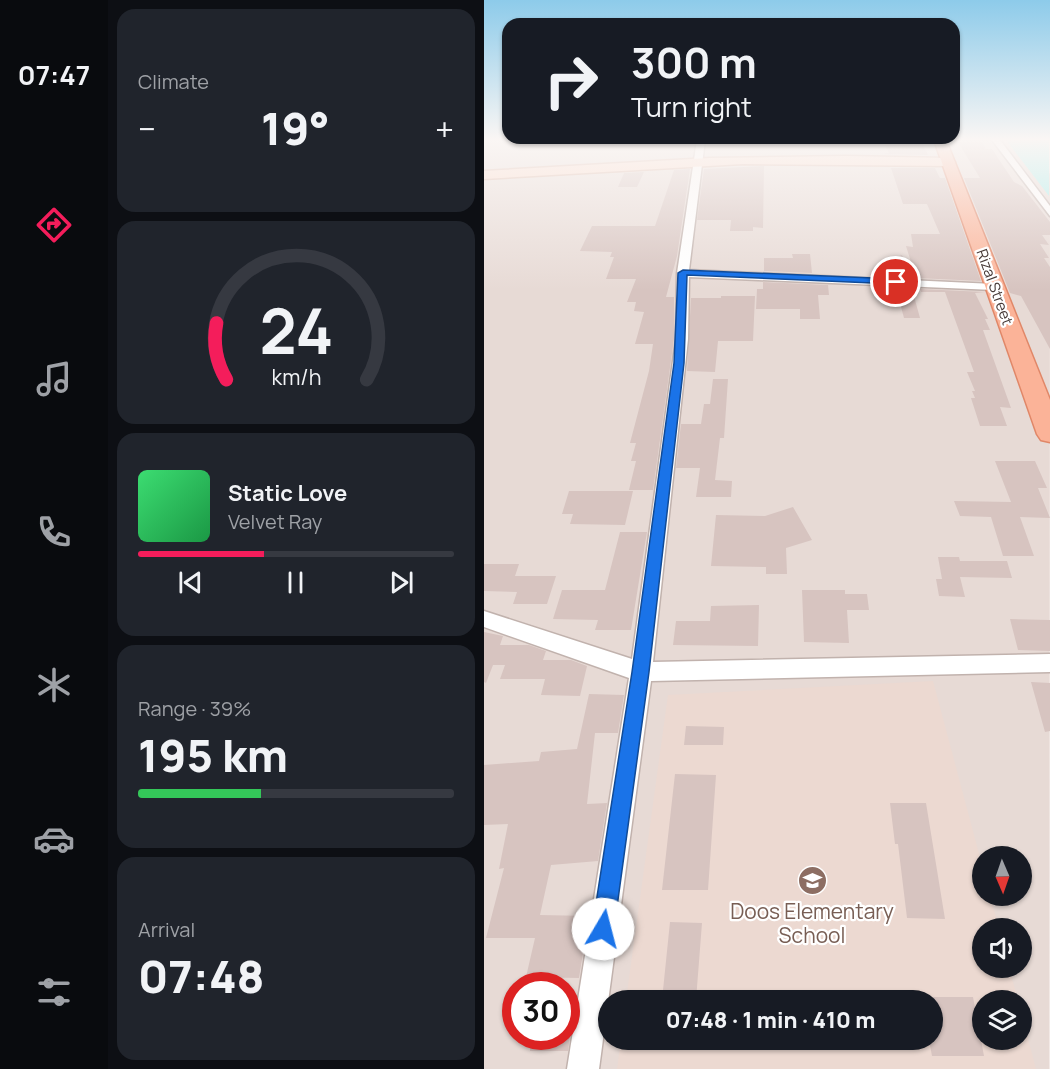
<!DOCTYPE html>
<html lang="en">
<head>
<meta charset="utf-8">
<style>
	:root { --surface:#171b24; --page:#20242c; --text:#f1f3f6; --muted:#9ea1a6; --line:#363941; --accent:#f41d5b }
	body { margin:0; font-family:Manrope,sans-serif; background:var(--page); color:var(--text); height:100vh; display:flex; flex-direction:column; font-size:22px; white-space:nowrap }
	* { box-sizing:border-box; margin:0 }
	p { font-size:20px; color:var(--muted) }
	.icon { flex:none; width:33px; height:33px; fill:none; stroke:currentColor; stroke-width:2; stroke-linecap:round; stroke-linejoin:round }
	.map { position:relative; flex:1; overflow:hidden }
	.panel { display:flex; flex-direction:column; gap:9px; padding:9px; background:#0d0f14; width:376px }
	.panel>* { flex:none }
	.hud { position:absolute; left:18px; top:18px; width:458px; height:126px; border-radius:18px; box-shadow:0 2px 4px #0004; background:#171b24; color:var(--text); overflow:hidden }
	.needle { width:39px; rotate:178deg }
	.controls { position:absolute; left:488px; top:846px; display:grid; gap:12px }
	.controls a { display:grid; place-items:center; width:60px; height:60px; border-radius:50%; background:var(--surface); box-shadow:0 2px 4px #0004; font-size:30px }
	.speed { position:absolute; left:18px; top:972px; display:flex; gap:12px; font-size:30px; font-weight:700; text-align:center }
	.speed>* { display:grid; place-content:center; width:78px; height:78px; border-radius:50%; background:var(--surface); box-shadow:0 2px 4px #0004; line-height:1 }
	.speed .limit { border:9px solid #d22; background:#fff; color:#111 }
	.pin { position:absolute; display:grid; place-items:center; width:51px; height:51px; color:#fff; margin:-26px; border:3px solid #fff; border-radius:50%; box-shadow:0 2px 6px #0007 }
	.me { position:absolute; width:66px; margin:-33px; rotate:8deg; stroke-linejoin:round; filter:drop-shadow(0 0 4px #0008) }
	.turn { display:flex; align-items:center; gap:21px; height:126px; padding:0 30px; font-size:27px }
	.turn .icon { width:78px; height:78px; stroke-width:2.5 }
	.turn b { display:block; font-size:42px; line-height:51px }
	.big { font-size:45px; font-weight:800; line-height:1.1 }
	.panel .widget { flex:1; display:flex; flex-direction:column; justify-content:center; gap:9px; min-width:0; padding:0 21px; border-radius:18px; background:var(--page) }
	.panel .dial { align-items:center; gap:0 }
	.dial svg { height:156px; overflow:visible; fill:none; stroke:var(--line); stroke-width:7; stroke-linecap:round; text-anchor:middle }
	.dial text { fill:var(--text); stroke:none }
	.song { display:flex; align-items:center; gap:18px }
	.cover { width:72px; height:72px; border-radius:9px; background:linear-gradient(135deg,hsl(140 70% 55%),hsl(140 70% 35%)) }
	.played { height:6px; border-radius:3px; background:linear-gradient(90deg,var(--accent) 40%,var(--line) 40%) }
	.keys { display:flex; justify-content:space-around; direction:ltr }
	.heat { display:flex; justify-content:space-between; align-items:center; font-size:33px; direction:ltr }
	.charge { height:9px; border-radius:4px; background:linear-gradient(90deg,#34c759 39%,var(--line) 0) }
	.trip { position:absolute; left:114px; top:990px; width:345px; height:60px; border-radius:30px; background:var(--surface); box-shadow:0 2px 4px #0004; font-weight:800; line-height:60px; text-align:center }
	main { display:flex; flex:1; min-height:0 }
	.tab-bar { display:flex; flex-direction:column; width:108px; justify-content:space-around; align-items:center; background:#090b0e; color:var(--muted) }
	.tab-bar .icon { width:42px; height:42px }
	.tab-bar .current { color:var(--accent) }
	.tab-bar b { font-size:27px; color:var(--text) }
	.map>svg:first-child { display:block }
	.residential { fill:#e7dad5; fill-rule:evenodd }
	.education { fill:#ecd9d1 }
	.water { fill:#a5eeec }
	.building { fill:#d7c4c0 }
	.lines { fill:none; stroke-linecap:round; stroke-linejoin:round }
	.street-casing { stroke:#c1b2ad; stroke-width:3 }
	.secondary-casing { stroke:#d8ae9c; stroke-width:3 }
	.primary-casing { stroke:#e08768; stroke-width:3 }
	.street { fill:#fff; fill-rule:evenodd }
	.secondary { fill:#fdd8c7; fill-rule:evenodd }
	.primary { fill:#fbb398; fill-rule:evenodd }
	.route { fill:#1a73e8; stroke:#114b97; stroke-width:1.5 }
	.labels { text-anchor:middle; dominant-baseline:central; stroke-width:4.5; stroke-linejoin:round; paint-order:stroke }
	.far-street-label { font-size:15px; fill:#463936; stroke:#fff }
	.near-education-label { font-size:21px; fill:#785e54; stroke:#fff }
</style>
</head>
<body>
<main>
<nav class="tab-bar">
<b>07:47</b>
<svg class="icon current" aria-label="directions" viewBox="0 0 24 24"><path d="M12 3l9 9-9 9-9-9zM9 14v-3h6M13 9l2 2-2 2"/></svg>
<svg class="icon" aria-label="music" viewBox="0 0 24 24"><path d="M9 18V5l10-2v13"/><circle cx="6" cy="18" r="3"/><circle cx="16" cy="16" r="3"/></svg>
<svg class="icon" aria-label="phone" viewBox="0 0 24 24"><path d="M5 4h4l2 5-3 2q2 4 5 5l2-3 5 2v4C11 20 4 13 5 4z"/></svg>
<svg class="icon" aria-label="climate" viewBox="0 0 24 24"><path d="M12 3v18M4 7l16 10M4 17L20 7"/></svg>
<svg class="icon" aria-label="car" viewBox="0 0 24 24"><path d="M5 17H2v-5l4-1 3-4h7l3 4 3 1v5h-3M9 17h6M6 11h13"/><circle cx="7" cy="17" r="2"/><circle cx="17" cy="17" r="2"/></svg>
<svg class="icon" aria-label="filters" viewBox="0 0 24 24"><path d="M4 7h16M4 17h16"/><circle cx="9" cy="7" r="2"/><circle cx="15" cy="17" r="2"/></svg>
</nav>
<section class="panel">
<div class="widget"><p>Climate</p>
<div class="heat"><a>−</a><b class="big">19°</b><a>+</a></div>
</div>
<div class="widget dial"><svg viewBox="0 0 100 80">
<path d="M14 69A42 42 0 1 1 86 69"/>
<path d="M14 69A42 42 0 0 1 9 40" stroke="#f41d5b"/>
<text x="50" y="56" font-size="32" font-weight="700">24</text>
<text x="50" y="72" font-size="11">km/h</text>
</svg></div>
<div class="widget">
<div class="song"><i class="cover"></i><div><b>Static Love</b><p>Velvet Ray</p></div></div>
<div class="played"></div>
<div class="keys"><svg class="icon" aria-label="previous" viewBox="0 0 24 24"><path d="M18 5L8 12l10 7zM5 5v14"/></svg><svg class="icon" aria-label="pause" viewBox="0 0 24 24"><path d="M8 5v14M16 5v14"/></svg><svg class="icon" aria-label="next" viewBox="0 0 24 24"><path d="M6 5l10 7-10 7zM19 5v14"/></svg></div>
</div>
<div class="widget"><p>Range · 39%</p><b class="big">195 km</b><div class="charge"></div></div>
<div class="widget"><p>Arrival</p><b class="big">07:48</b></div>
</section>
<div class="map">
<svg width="566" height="1069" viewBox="0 0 566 1069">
	<rect width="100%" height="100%" fill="#f3eae7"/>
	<path class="residential" d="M0,140h542l24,34 -1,895h-565zM498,856h39v40h-39zM498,928h39v40h-39zM32,986h50v50h-50zM124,1000h324v40h-324zM498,1000h39v40h-39z"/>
	<path class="education" d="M449,681l49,184v31h8l9,32h-17v40h27l9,32h-36v40h39v-27l15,56h-419l4,-29h311v-40h-306l42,-305z"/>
	<path class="water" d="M522,140h43v56z"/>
	<path class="building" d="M417,140h20l7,15 -45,-1 6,-1 -4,-8h18z
		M474,142h24l4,7h6l22,33 8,4 28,36v13h-8l7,10 -9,-1 9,14h-5l6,9v82l-29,-53 -11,-3 -46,-115h16z
		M280,166l-1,62 -10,-1v4h-23l1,-11h-34l7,-51z
		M404,168h47l5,10h5l36,103 -65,-3 -10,-32 7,1 -2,-13h29l-13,-30h-24l-12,-36z
		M206,169l-13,87 -11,41h8v42l-21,151h-24l7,-29h-5l5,-18h-6l19,-72 4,-27h-18l9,-32 -10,-1 2,-9h-9l9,-23h-30l8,-22h-4l2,-5 -32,-1 12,-25h63l19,-56z
		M160,172l-7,15h-19l6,-14z
		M308,254h18l2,19 -48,-2v-13h29z
		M418,255l7,23 -15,-1 -5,-18z
		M279,282l65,3 1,10h-11l2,24h-20v-10h-44l1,-20h6z
		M412,288l16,1 8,29h-16z
		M436,289l65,3 -10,1 13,26h-3l5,11h-7l28,78 -11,-1 7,19h-27l-9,-28h4l-3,-7h3l-8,-19h7l-29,-80h-24z
		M237,296h34l-2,45h-35l-3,31 -28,-1 4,-73h30z
		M229,379h15l-4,59h-4l-5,42 17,1 -1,16h-35l4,-29h-24l5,-44h20l3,-20h6z
		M511,461h40l12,27h-9l12,30 -30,-1 14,39h-31l-12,-39 -31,-1 -6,-15 57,1z
		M85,491h64l-8,34 -55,-1 3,-10h-11z
		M309,507l19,33 -26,8 1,26h-21v-7l-55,-1 5,-51 49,1z
		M136,532h27l-16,98h-36l3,-10 -45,-1 9,-29h43z
		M454,557h21l1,4h47l5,17 -52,-1 5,20 -26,-1 -3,-17h6z
		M0,564h35l-4,12h41l-9,28h-34l4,-12 -33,-1z
		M318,590h43v4h22l2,16h-22l2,33 -45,-1z
		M275,605l-1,41 -85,-1 3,-24h34l1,-15z
		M526,619l40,1v31l-32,-1z
		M0,632l19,4 -3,9h29l17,6 -3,9h28l16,6 -7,30 -39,-1 4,-16h-45l5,-14h-12l-7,18 -2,-1z
		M547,682l19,1v48l-5,1z
		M105,694l35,1 -6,38h-23l-8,71 20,-1 -9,58 -47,4 -11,50 49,1 -10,62 -53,-1 9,-39h-49l18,-70 -5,1 9,-45 -24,1v-60l55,-4 2,-9 36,-3z
		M202,726l38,1 -1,18h-39z
		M191,774l41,1 -8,115h-46z
		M406,803h36l19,116 -38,-1 -9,-74h-3z
		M186,922l32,1 -6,77h-34z
		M448,997h41l11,59h-52l-3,-16h3z
		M82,1009h8l-6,42h-38v-15h36z"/>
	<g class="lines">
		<defs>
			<path id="street" d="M213,140h8l-16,130 305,14 6,3 -6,3 -305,-13 -1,62 -35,323 397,-8v18l-399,9 -52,388h-32l62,-391 -145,-51v-16l148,48 44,-320 1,-66z
				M508,140h8l50,66v10z"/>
			<path id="secondary" d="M362,156l103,2 6,4 -6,4 -206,-2 -259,15v-8l225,-13z"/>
			<path id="primary" d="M450,140h12l104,260v42l-9,-2 -4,-6z"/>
		</defs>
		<use href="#street" class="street-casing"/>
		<use href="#secondary" class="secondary-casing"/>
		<use href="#primary" class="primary-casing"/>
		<use href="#street" class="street"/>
		<use href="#secondary" class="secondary"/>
		<use href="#primary" class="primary"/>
	</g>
	<linearGradient id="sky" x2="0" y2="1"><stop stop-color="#8dcbea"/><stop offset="0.48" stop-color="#faf6f4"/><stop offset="1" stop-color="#faf6f4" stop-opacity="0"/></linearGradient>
	<rect width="566" height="290" fill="url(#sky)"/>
	<path class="route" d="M199,270l213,9 5,3 -5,2 -209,-9 -3,88 -35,309 -35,257 -3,7 -8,4 -8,-4 -3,-7 40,-257 42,-309 4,-90z"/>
	<defs>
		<symbol id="school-disc" viewBox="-11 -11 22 22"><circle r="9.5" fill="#8d6e63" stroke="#fff"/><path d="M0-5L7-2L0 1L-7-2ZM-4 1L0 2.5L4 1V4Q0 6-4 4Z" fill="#fff"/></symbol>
	</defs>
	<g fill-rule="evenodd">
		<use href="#school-disc" x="312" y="864" width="33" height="33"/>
	</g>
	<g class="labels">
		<g class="far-street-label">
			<text transform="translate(511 287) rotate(70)">Rizal Street</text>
		</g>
		<g class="near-education-label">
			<text x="328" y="911">Doos Elementary<tspan x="328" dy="24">School</tspan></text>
		</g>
	</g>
</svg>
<div class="controls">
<a><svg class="needle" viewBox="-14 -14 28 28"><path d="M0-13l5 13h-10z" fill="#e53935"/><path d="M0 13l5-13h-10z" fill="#9ea1a6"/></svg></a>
<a><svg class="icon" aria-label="sound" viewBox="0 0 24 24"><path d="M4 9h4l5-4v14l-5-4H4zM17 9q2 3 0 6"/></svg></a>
<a><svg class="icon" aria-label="layers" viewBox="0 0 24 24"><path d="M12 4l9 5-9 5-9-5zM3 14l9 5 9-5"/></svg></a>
</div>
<div class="speed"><div class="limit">30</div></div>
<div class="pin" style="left:412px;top:282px;background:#d93025"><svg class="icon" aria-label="arrive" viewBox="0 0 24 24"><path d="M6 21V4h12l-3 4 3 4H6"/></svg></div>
<svg class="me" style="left:119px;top:929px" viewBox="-20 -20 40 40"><circle r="19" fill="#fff"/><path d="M0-13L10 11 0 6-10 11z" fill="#1a73e8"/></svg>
<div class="trip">07:48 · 1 min · 410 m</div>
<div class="hud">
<div class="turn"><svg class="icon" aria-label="right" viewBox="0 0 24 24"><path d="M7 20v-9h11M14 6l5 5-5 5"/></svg><div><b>300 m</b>Turn right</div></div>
</div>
</div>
</main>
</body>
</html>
